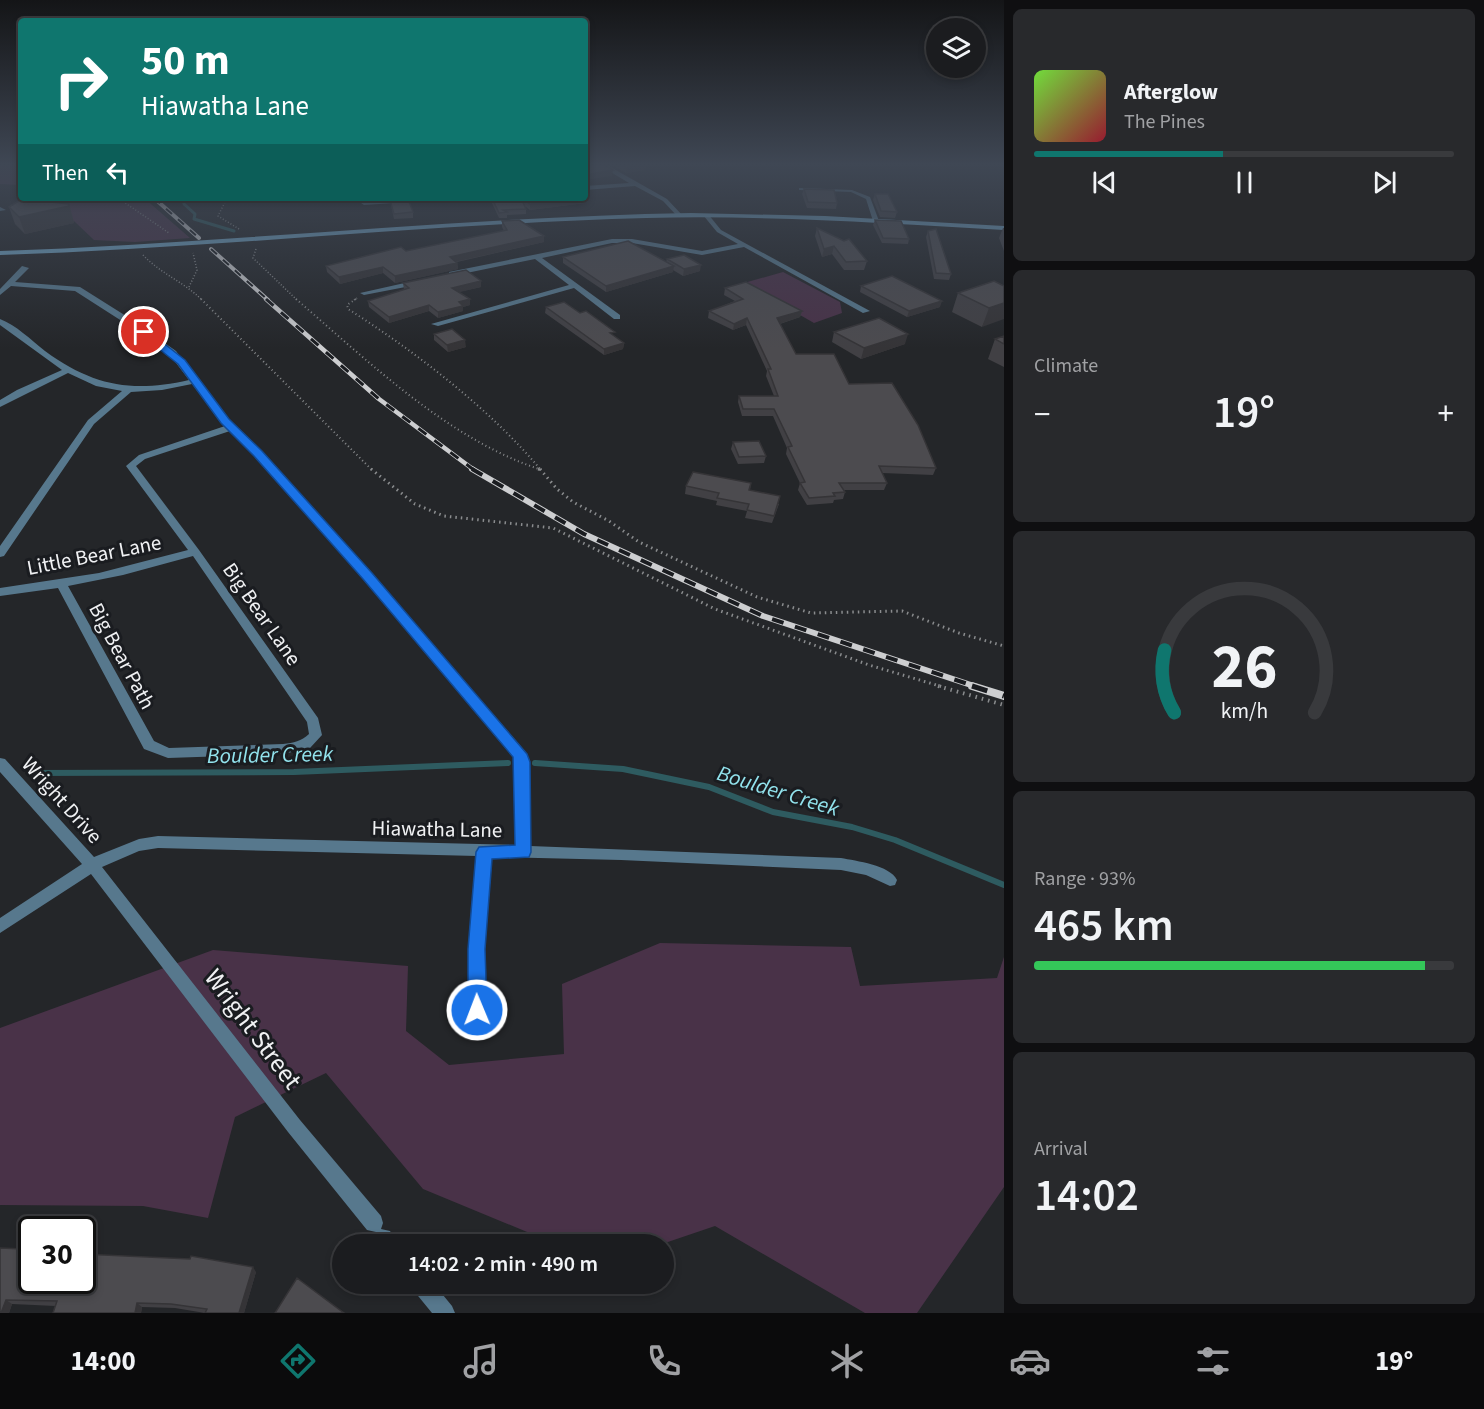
<!DOCTYPE html>
<html lang="en">
<head>
<meta charset="utf-8">
<style>
	:root { --surface:#1b1c1f; --page:#28292c; --text:#f1f3f6; --muted:#a0a1a4; --line:#393a3d; --accent:#0f766e }
	body { margin:0; font-family:"Source Sans 3",sans-serif; background:var(--page); color:var(--text); height:100vh; display:flex; flex-direction:column; font-size:22px; white-space:nowrap }
	* { box-sizing:border-box; margin:0 }
	p { font-size:20px; color:var(--muted) }
	.icon { flex:none; width:33px; height:33px; fill:none; stroke:currentColor; stroke-width:2; stroke-linecap:round; stroke-linejoin:round }
	.map { position:relative; flex:1; overflow:hidden }
	.panel { display:flex; flex-direction:column; gap:9px; padding:9px; background:#0f0f11; width:480px }
	.panel>* { flex:none }
	.hud { position:absolute; left:18px; top:18px; width:570px; height:183px; border-radius:6px; box-shadow:0 3px 9px #0003,0 0 0 2px var(--line); background:#0f766e; color:#fff; overflow:hidden }
	.tools { position:absolute; left:926px; top:18px; display:grid; gap:12px }
	.tools a { display:grid; place-items:center; width:60px; height:60px; border-radius:50%; background:var(--surface); box-shadow:0 3px 9px #0003,0 0 0 2px var(--line); font-size:30px }
	.speed { position:absolute; left:18px; top:1216px; display:flex; gap:12px; font-size:30px; font-weight:700; text-align:center }
	.speed>* { display:grid; place-content:center; width:78px; height:78px; border-radius:50%; background:var(--surface); box-shadow:0 3px 9px #0003,0 0 0 2px var(--line); line-height:1 }
	.speed .limit { border:3px solid #111; border-radius:9px; background:#fff; color:#111 }
	.pin { position:absolute; display:grid; place-items:center; width:51px; height:51px; color:#fff; margin:-26px; border:3px solid #fff; border-radius:50%; box-shadow:0 2px 6px #0007 }
	.me { position:absolute; width:66px; margin:-33px; rotate:359deg; stroke-linejoin:round; filter:drop-shadow(0 0 4px #0008) }
	.turn { display:flex; align-items:center; gap:21px; height:126px; padding:0 24px; font-size:27px }
	.turn .icon { width:78px; height:78px; stroke-width:2.5 }
	.turn b { display:block; font-size:42px; line-height:51px }
	.then { display:flex; align-items:center; height:57px; padding:0 24px; background:#0003; gap:12px; font-size:22px }
	.big { font-size:45px; font-weight:600; line-height:1.1 }
	.panel .card { flex:1; display:flex; flex-direction:column; justify-content:center; gap:9px; min-width:0; padding:0 21px; border-radius:9px; background:var(--page) }
	.panel .dial { align-items:center; gap:0 }
	.dial svg { height:156px; overflow:visible; fill:none; stroke:var(--line); stroke-width:7; stroke-linecap:round; text-anchor:middle }
	.dial text { fill:var(--text); stroke:none }
	.song { display:flex; align-items:center; gap:18px }
	.cover { width:72px; height:72px; border-radius:9px; background:linear-gradient(135deg,hsl(100 70% 55%),hsl(350 70% 35%)) }
	.played { height:6px; border-radius:3px; background:linear-gradient(90deg,var(--accent) 45%,var(--line) 45%) }
	.keys { display:flex; justify-content:space-around; direction:ltr }
	.heat { display:flex; justify-content:space-between; align-items:center; font-size:33px; direction:ltr }
	.charge { height:9px; border-radius:4px; background:linear-gradient(90deg,#34c759 93%,var(--line) 0) }
	.trip { position:absolute; left:332px; top:1234px; width:342px; height:60px; border-radius:30px; background:var(--surface); box-shadow:0 3px 9px #0003,0 0 0 2px var(--line); font-weight:600; line-height:60px; text-align:center }
	.menu { display:flex; height:96px; justify-content:space-around; align-items:center; background:#0b0b0c; color:var(--muted) }
	.menu .icon { width:42px; height:42px }
	.menu .selected { color:var(--accent) }
	.menu b { font-size:27px; color:var(--text) }
	main { display:flex; flex:1; min-height:0 }
	.map>svg:first-child { display:block }
	.green { fill:#493248 }
	.lines { fill:none; stroke-linecap:round; stroke-linejoin:round }
	.stream-far1 { stroke:#2e5b60; stroke-width:3 }
	.stream { stroke:#2e5b60; stroke-width:6 }
	.path-far3 { stroke:#8a8c8e; stroke-width:1.5; stroke-dasharray:1 2; stroke-linecap:butt }
	.path-far2 { stroke:#8a8c8e; stroke-width:2; stroke-dasharray:1 3; stroke-linecap:butt }
	.path-far1 { stroke:#8a8c8e; stroke-width:3; stroke-dasharray:1.5 4; stroke-linecap:butt }
	.path { stroke:#8a8c8e; stroke-width:4; stroke-dasharray:1.5 5; stroke-linecap:butt }
	.service { fill:#57788d; fill-rule:evenodd }
	.minor { fill:#57788d; fill-rule:evenodd }
	.secondary { fill:#72a8c9; fill-rule:evenodd }
	.rail-far3-casing { stroke:#cdced0; stroke-width:4 }
	.rail-far2-casing { stroke:#cdced0; stroke-width:4.5 }
	.rail-far1-casing { stroke:#cdced0; stroke-width:6 }
	.rail-casing { stroke:#cdced0; stroke-width:8 }
	.rail-far3 { stroke:#1a1c20; stroke-width:2; stroke-dasharray:8; stroke-linecap:butt }
	.rail-far2 { stroke:#1a1c20; stroke-width:3; stroke-dasharray:10; stroke-linecap:butt }
	.rail-far1 { stroke:#1a1c20; stroke-width:4; stroke-dasharray:12; stroke-linecap:butt }
	.rail { stroke:#1a1c20; stroke-width:5; stroke-dasharray:16; stroke-linecap:butt }
	.wall { fill:#414044 }
	.shaded-wall { fill:#353437 }
	.building { fill:#4c4b4f; stroke:#353437; stroke-width:1.5 }
	.route { fill:#1a73e8; stroke:#114b97; stroke-width:1.5 }
	.labels { text-anchor:middle; dominant-baseline:central; stroke-width:6; stroke-linejoin:round; paint-order:stroke }
	.street-label { font-size:21px; fill:#f0f1f3; stroke:#1a1c20 }
	.water-label { font-size:22px; font-style:italic; fill:#92e3ed; stroke:#1a1c20 }
	.near-street-label { font-size:26px; fill:#f0f1f3; stroke:#1a1c20 }
</style>
</head>
<body>
<main>
<div class="map">
<svg width="1004" height="1313" viewBox="0 0 1004 1313">
	<rect width="100%" height="100%" fill="#242629"/>
	<path class="green" d="M0,165h21v20l-21,-1z
		M62,198h82l46,40 -55,4 -41,-2 -20,-19 -29,-5 2,-15z
		M783,272l57,30 2,11 -28,10 -70,-40z
		M660,943l191,4 9,39 137,-8 7,-21v230l-87,126h-52l-150,-87 -56,19h-92l-23,-6 -121,-50 -97,-116 -91,44 -27,101 -65,-12 -143,-1v-177l213,-78 195,16 -2,65 43,34 115,-11 -2,-70z"/>
	<g class="lines">
		<path class="stream-far1" d="M184,198v6l11,10 -1,5 40,12"/>
		<path class="stream" d="M535,763l88,6 86,18 64,25 79,15 43,13 109,45
			M33,773l261,-1 214,-9"/>
		<path class="path-far3" d="M118,198l51,35
			M221,198l4,4 -7,14 21,13
			M256,249l-3,9 44,42
			M143,255c18,19 41,27 59,45
			M189,287l8,-17 -4,-17
			M354,300l3,-2"/>
		<path class="path-far2" d="M201,299l171,171
			M296,299c73,63 153,141 246,171
			M356,299l-9,6 1,4c68,43 142,100 193,161"/>
		<path class="path-far1" d="M371,469l44,35 29,12 109,12 162,81 154,56 74,22
			M538,469l4,1
			M540,469l17,20 16,13 36,19 30,21 118,55 54,16 91,-2 57,22 45,13"/>
		<path class="path" d="M938,686l66,19"/>
		<path class="service" d="M801,188l51,2 18,7 9,24 -3,2 -3,-2 -7,-22 -15,-7 -52,-2v-2z"/>
		<path class="minor" d="M599,165h8l60,34 16,17 -5,1 -15,-16 -28,-15 -50,4v-4l44,-3z
			M410,198h32l-3,2 -75,5 -3,-2 3,-2z
			M0,207l6,3 -6,1z
			M704,214h4l13,16 149,81 -7,2 -119,-66 -42,8 -70,-12h-20l-70,15 78,57v4h-6l-40,-31 -136,38 -7,-2 138,-39 -34,-26 -83,17h-3v-4l163,-33h20l70,12 36,-7 -21,-12 -14,-17z
			M22,266l7,2 -14,14 65,5 54,34 42,30 52,68 33,32 110,122 153,177 5,12 1,84 311,12c15,3 49,7 56,22l-2,5 -5,1 -24,-11 -25,-5 -220,-10 -129,-3 -7,92v61l-2,6 -6,2 -6,-2 -2,-6v-61l8,-93 -319,-8 -19,3 -37,16 198,253 81,96 2,7 -2,6 9,2 9,14h-23l-3,-7 3,-6 -9,-2 -79,-98 -197,-258 -91,59v-15l82,-54 -82,-92v-14l5,1 89,98 45,-18 19,-3 358,9 -1,-83 -2,-6 -150,-177 -108,-124 -25,-24 -85,28 -9,7 63,84 119,168 4,17 -12,13 -27,6 -115,4 -24,-9 -86,-161 -58,8v-8l99,-15 89,-23 -62,-84 13,-11 86,-29 -33,-42 -30,6 -31,2 -37,32 -90,132 -4,1v-11l88,-126 34,-29 -26,-5 -28,-13 -68,34v-7l17,-10 45,-20 -62,-45v-6c16,6 31,21 45,32 48,35 87,42 144,29l-19,-25 -42,-30 -53,-34 -64,-5 -11,9v-6zM193,556l114,166 2,12c-8,7 -15,9 -26,10l-114,4 -15,-7 -86,-155 55,-11z
			M418,280h3v4l-57,11 -4,-2z
			M411,1284h23l18,22 3,7h-23l-18,-22z"/>
		<path class="secondary" d="M691,213l134,3 179,10v4c-119,-7 -239,-15 -358,-12 -216,6 -431,30 -646,37v-4c230,-8 460,-34 691,-38z"/>
		<defs>
			<path id="rail-far3" d="M154,198l45,40
				M211,249l57,51"/>
			<path id="rail-far2" d="M266,299l113,100 95,71"/>
			<path id="rail-far1" d="M472,469l112,65 179,82 214,71"/>
			<path id="rail" d="M972,686l32,10"/>
		</defs>
		<use href="#rail-far3" class="rail-far3-casing"/>
		<use href="#rail-far2" class="rail-far2-casing"/>
		<use href="#rail-far1" class="rail-far1-casing"/>
		<use href="#rail" class="rail-casing"/>
		<use href="#rail-far3" class="rail-far3"/>
		<use href="#rail-far2" class="rail-far2"/>
		<use href="#rail-far1" class="rail-far1"/>
		<use href="#rail" class="rail"/>
	</g>
	<path class="wall" d="M612,165h34l-1,5 -19,3z
		M804,189l33,14 -1,6 -29,-1 -5,-14z
		M875,194l22,18 -2,6 -15,-1 -7,-17z
		M491,198h94v5l-55,7 -4,-3v7l-19,1v3h-8l-8,-17z
		M390,200l23,12v6l-19,1z
		M69,204l5,19 -49,11 -10,-10 -6,-17z
		M875,220l34,19 -1,5 -26,-1 -9,-18z
		M502,221l42,15v6l-87,20 1,7 -63,14 -12,-10 -43,11 -13,-12 -1,-6 80,-15 98,-20 -2,-4z
		M817,228l50,33 -3,9h-20l-12,-16 -10,3 -7,-21z
		M1003,228h1v23l-5,-13z
		M928,231l23,43 -2,6 -15,-1 -8,-42z
		M563,257l103,5 1,-3 33,12 -17,5 -10,-6v2l-67,20 -43,-29z
		M403,283l78,4 -23,5 12,13 -7,2v4l-25,7 -9,-7 -40,12 -20,-16 -1,-6 36,-11z
		M861,286l79,21 -33,10 -47,-25z
		M1004,286l-22,41 -30,-15 6,-19z
		M725,288l77,23 -2,6 -20,7 16,30 53,30 87,84 -3,7 -51,-2 5,10 -3,7h-40l1,2 -2,7 -9,1 -1,3 -26,2 -9,-15 2,-7 -14,-29 1,-6 -14,-32h-31l-4,-14 1,-6h35l-8,-20 1,-5 -21,-46 -13,5 -25,-12 1,-7 26,-10 -11,-6z
		M546,307l34,6 44,30 -1,6 -19,6 -59,-42z
		M834,332l71,12 -44,15 -29,-17z
		M434,334l32,13 -18,5 -14,-12z
		M1004,336v31l-16,-8 7,-20z
		M733,442l33,14 -2,7 -26,1 -7,-15z
		M751,483l-1,7 29,14 -7,19 -27,-5 2,-7 -31,-6 1,-4 -32,-7 1,-8z
		M26,1252l230,20 -12,41h-39l-30,-5 -33,-1 -1,6h-88l3,-7 -44,-2 -3,9h-9z"/>
	<path class="shaded-wall" d="M639,165h7l-1,5 -19,3v-5z
		M613,170l-1,6 -27,4v-5z
		M581,198h4v5l-55,7v-6z
		M69,204l5,19 -49,11 -6,-17z
		M544,236v6l-94,21v-6z
		M834,246l-2,8 -10,3 2,-8z
		M457,263l1,6 -63,14v-7z
		M701,265l-1,6 -17,5 1,-7z
		M674,266l-1,6 -67,20v-6z
		M383,267v6l-43,11 -1,-7z
		M481,281v6l-29,7v-6z
		M470,299v6l-7,2v4l-25,7v-6l21,-10z
		M942,301l-2,6 -33,10 2,-6z
		M1004,303v16l-22,8 7,-19z
		M429,305v6l-40,12v-6z
		M802,311l-2,6 -24,8 1,-7z
		M747,318l-1,7 -13,5 1,-6z
		M908,334l-3,10 -44,15 3,-11z
		M465,340l1,7 -18,5 -1,-7z
		M624,343l-1,6 -19,6v-6z
		M253,1267l3,5 -12,41h-5z
		M6,1300l6,4 -3,9h-8z
		M137,1303l5,4 -1,6h-6z"/>
	<path class="building" d="M585,165h20l8,5 -28,5z
		M622,165h17l-13,3z
		M804,189l30,1 3,13 -29,-1z
		M875,194h13l9,18 -16,-1z
		M492,198h89l-51,6 -9,-6 5,11 -23,1 4,2 -8,1z
		M22,199l47,5v2l-50,11 -10,-10z
		M408,199l5,13 -19,2 -4,-14z
		M519,220l25,16 -94,21 7,6 -62,13 -12,-9 -44,10 -13,-11 75,-19 5,4 101,-21 -5,-9z
		M875,220l26,1 8,18 -26,-1z
		M817,228l27,13 5,-2 18,22 -21,1 -12,-16 -10,3z
		M936,229l15,45 -15,-1 -8,-42z
		M628,241l46,25 -68,20 -43,-29z
		M684,255l17,10 -17,4 -17,-10z
		M466,270l15,11 -29,7 18,11 -11,3 4,4 -25,6 -9,-7 -40,12 -21,-16 41,-13 -6,-5z
		M892,276l50,25 -33,10 -48,-25z
		M994,281l10,5v17l-15,5 -31,-15z
		M746,282l56,29 -25,7 19,36h38l15,30 43,-1 26,42 18,43 -57,-2 8,17h-48l6,9 -12,1 2,3 -26,2 -9,-15 5,-1 -17,-35 4,-1 -18,-37h-31l-4,-13h39l-10,-27h3l-24,-51 -13,6 -25,-13 34,-12 -18,-11z
		M564,302l16,11 6,-2 29,21 -5,1 14,10 -20,6 -58,-42z
		M879,318l29,16 -44,14 -30,-16z
		M452,329l13,11 -18,5 -13,-11z
		M1004,336v8l-9,-5z
		M759,441l7,15 -27,1 -6,-15z
		M693,472l58,11 -2,7 31,6 -6,20 -27,-6 2,-6 -32,-6 2,-5 -33,-7z
		M0,1248l23,1 -1,3h10v29h50v-27l108,5 1,-3 62,11 -14,46h-34l2,-4 -36,-5 -34,-1 -2,10h-82l4,-12 -51,-1 -5,13h-1z
		M297,1278l47,35h-69z"/>
	<linearGradient id="sky" x2="0" y2="1"><stop stop-color="#141517"/><stop offset="0.47" stop-color="#3f4754"/><stop offset="1" stop-color="#3f4754" stop-opacity="0"/></linearGradient>
	<rect width="1004" height="349" fill="url(#sky)"/>
	<path class="route" d="M140,330h7l38,30 44,59 33,32 110,122 155,181 3,8 1,90 -2,5 -37,2 -7,90 2,61 -3,6 -7,3 -6,-3 -3,-6v-61l8,-97 3,-5 36,-2 -2,-88 -150,-178 -109,-123 -33,-33 -43,-59 -38,-30z"/>
	<g class="labels">
		<g class="street-label">
			<text transform="translate(94 555) rotate(-11)">Little Bear Lane</text>
			<text transform="translate(262 614) rotate(55)">Big Bear Lane</text>
			<text transform="translate(122 656) rotate(62)">Big Bear Path</text>
			<text transform="translate(62 800) rotate(48)">Wright Drive</text>
			<text transform="translate(437 829) rotate(1)">Hiawatha Lane</text>
		</g>
		<g class="water-label">
			<text transform="translate(270 755) rotate(-1)">Boulder Creek</text>
			<text transform="translate(778 791) rotate(17)">Boulder Creek</text>
		</g>
		<g class="near-street-label">
			<text transform="translate(253 1029) rotate(53)">Wright Street</text>
		</g>
	</g>
</svg>
<div class="tools">
<a><svg class="icon" aria-label="layers" viewBox="0 0 24 24"><path d="M12 4l9 5-9 5-9-5zM3 14l9 5 9-5"/></svg></a>
</div>
<div class="speed"><div class="limit">30</div></div>
<div class="pin" style="left:144px;top:332px;background:#d93025"><svg class="icon" aria-label="arrive" viewBox="0 0 24 24"><path d="M6 21V4h12l-3 4 3 4H6"/></svg></div>
<svg class="me" style="left:477px;top:1010px" viewBox="-20 -20 40 40"><circle r="17" fill="#1a73e8" stroke="#fff" stroke-width="3"/><path d="M0-11L8 9 0 5-8 9z" fill="#fff"/></svg>
<div class="trip">14:02 · 2 min · 490 m</div>
<div class="hud">
<div class="turn"><svg class="icon" aria-label="right" viewBox="0 0 24 24"><path d="M7 20v-9h11M14 6l5 5-5 5"/></svg><div><b>50 m</b>Hiawatha Lane</div></div>
<div class="then">Then<svg class="icon" aria-label="left" viewBox="0 0 24 24"><path d="M17 20v-9H6M10 6l-5 5 5 5"/></svg></div>
</div>
</div>
<section class="panel">
<div class="card">
<div class="song"><i class="cover"></i><div><b>Afterglow</b><p>The Pines</p></div></div>
<div class="played"></div>
<div class="keys"><svg class="icon" aria-label="previous" viewBox="0 0 24 24"><path d="M18 5L8 12l10 7zM5 5v14"/></svg><svg class="icon" aria-label="pause" viewBox="0 0 24 24"><path d="M8 5v14M16 5v14"/></svg><svg class="icon" aria-label="next" viewBox="0 0 24 24"><path d="M6 5l10 7-10 7zM19 5v14"/></svg></div>
</div>
<div class="card"><p>Climate</p>
<div class="heat"><a>−</a><b class="big">19°</b><a>+</a></div>
</div>
<div class="card dial"><svg viewBox="0 0 100 80">
<path d="M14 69A42 42 0 1 1 86 69"/>
<path d="M14 69A42 42 0 0 1 9 37" stroke="#0f766e"/>
<text x="50" y="56" font-size="32" font-weight="700">26</text>
<text x="50" y="72" font-size="11">km/h</text>
</svg></div>
<div class="card"><p>Range · 93%</p><b class="big">465 km</b><div class="charge"></div></div>
<div class="card"><p>Arrival</p><b class="big">14:02</b></div>
</section>
</main>
<nav class="menu">
<b>14:00</b>
<svg class="icon selected" aria-label="directions" viewBox="0 0 24 24"><path d="M12 3l9 9-9 9-9-9zM9 14v-3h6M13 9l2 2-2 2"/></svg>
<svg class="icon" aria-label="music" viewBox="0 0 24 24"><path d="M9 18V5l10-2v13"/><circle cx="6" cy="18" r="3"/><circle cx="16" cy="16" r="3"/></svg>
<svg class="icon" aria-label="phone" viewBox="0 0 24 24"><path d="M5 4h4l2 5-3 2q2 4 5 5l2-3 5 2v4C11 20 4 13 5 4z"/></svg>
<svg class="icon" aria-label="climate" viewBox="0 0 24 24"><path d="M12 3v18M4 7l16 10M4 17L20 7"/></svg>
<svg class="icon" aria-label="car" viewBox="0 0 24 24"><path d="M5 17H2v-5l4-1 3-4h7l3 4 3 1v5h-3M9 17h6M6 11h13"/><circle cx="7" cy="17" r="2"/><circle cx="17" cy="17" r="2"/></svg>
<svg class="icon" aria-label="filters" viewBox="0 0 24 24"><path d="M4 7h16M4 17h16"/><circle cx="9" cy="7" r="2"/><circle cx="15" cy="17" r="2"/></svg>
<b>19°</b>
</nav>
</body>
</html>
